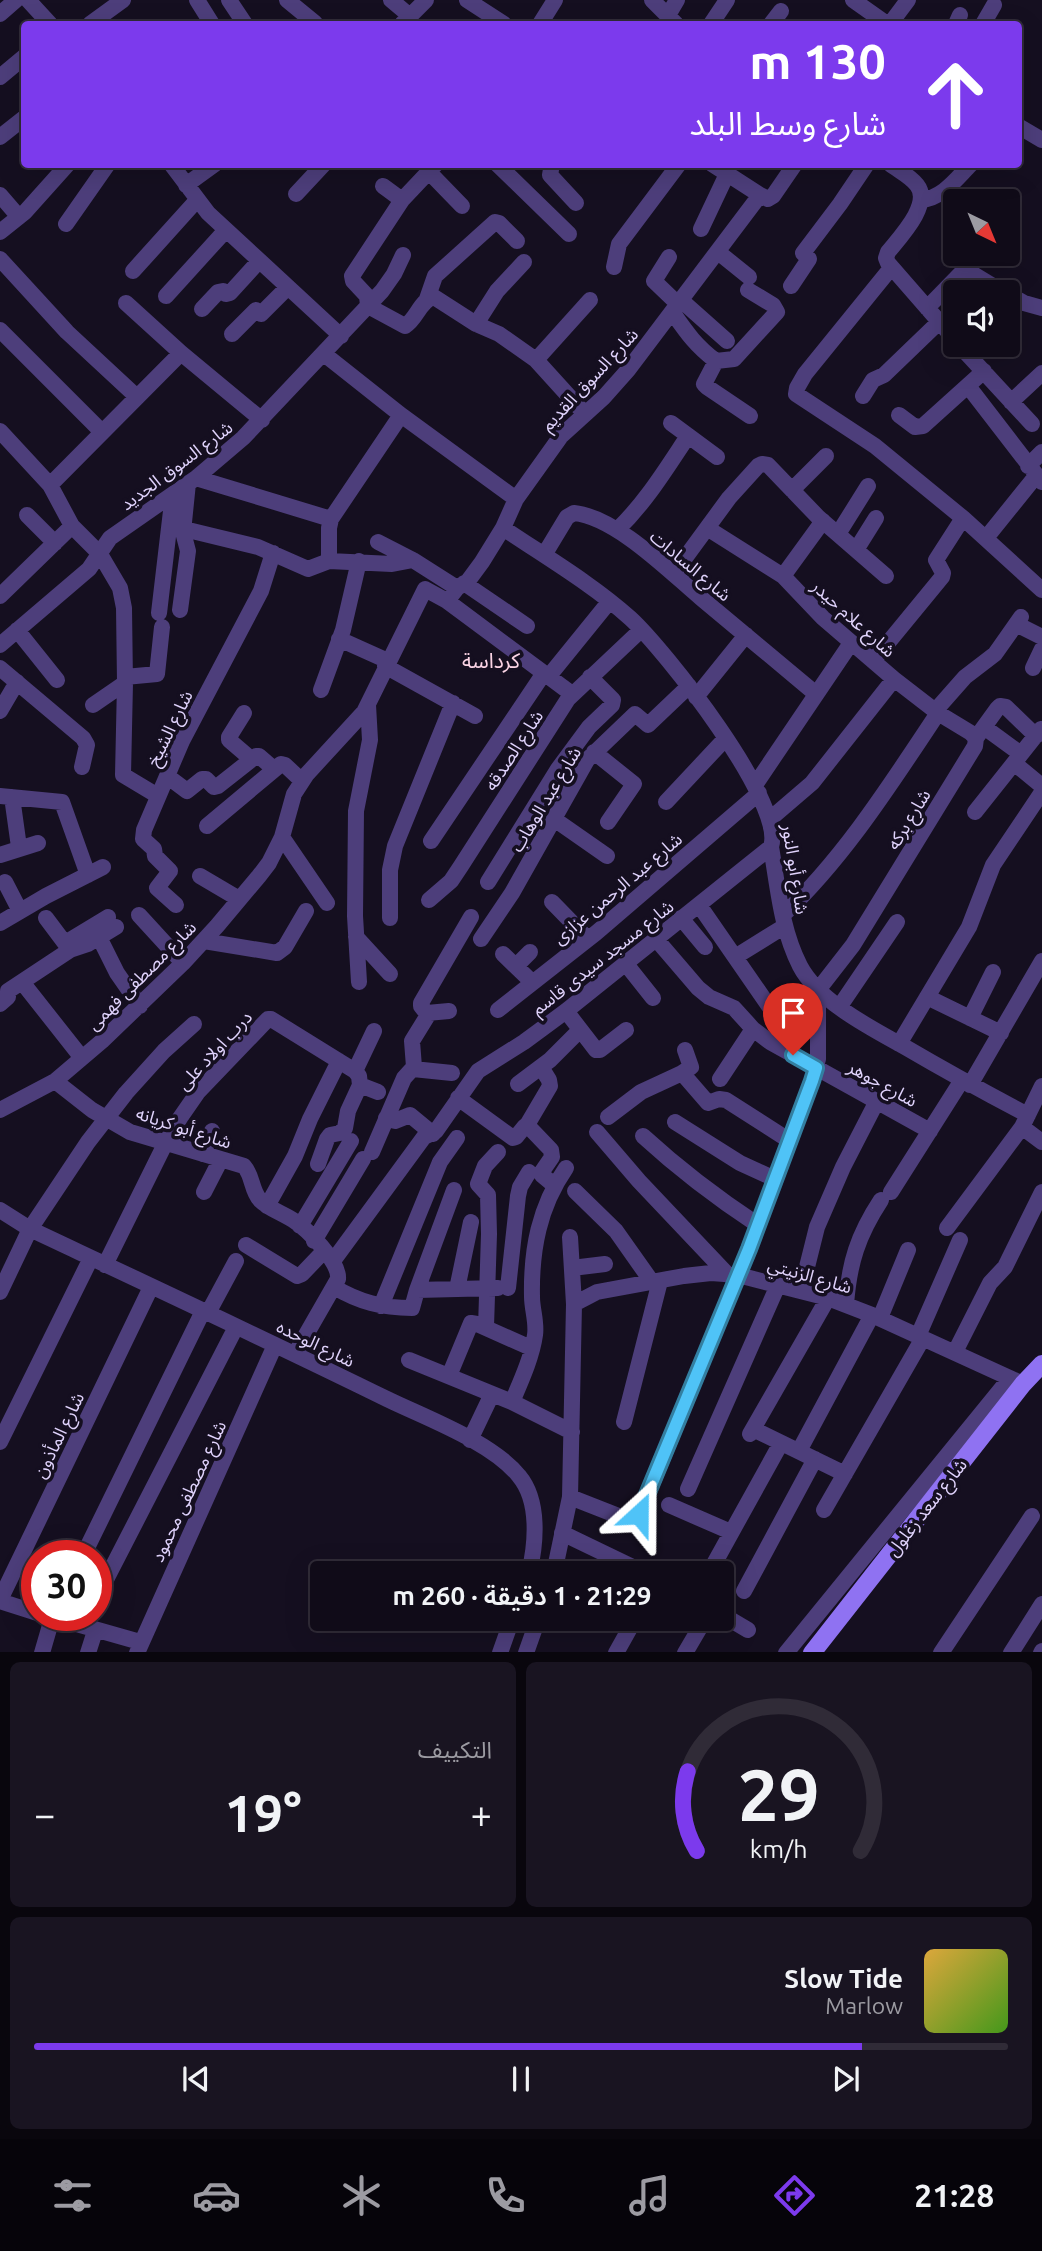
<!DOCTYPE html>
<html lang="ar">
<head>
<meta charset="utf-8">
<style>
	:root { --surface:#100b18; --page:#191421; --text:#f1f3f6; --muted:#9c9ba2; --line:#302b37; --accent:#7c3aed }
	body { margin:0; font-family:Ubuntu,"Noto Sans Arabic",sans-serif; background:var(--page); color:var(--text); direction:rtl; height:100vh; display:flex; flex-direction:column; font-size:26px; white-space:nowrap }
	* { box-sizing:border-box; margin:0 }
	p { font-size:23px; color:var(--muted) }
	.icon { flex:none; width:38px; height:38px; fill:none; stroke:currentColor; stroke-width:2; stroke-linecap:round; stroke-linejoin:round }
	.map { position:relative; height:1652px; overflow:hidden; direction:ltr }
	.details { display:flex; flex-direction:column; gap:10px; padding:10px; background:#09060d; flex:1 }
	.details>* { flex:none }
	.banner { position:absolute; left:21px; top:21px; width:1001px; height:147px; border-radius:7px; box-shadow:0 7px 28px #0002,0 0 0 2px var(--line); direction:rtl; background:#7c3aed; color:#fff; overflow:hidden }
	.needle { width:46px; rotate:137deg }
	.fabs { position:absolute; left:943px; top:189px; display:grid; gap:14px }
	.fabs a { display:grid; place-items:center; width:77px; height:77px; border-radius:7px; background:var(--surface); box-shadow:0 7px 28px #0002,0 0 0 2px var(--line); font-size:35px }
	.speed { position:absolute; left:21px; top:1540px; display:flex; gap:14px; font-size:35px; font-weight:700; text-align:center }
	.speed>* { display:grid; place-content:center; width:91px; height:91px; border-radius:50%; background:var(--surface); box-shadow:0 7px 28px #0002,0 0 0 2px var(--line); line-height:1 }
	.speed .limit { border:10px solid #d22; background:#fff; color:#111 }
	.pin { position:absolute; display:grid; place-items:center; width:60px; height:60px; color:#fff; margin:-72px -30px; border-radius:50% 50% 50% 0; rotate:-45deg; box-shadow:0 0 7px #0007 }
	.pin .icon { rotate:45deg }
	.me { position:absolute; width:77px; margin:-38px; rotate:24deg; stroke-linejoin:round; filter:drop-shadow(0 0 5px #0008) }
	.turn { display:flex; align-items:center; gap:24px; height:147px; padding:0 21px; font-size:32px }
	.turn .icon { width:91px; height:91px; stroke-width:2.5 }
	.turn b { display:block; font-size:49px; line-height:60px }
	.big { font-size:52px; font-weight:600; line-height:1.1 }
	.details .widget { flex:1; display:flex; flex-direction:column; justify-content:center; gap:10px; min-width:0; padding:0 24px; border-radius:10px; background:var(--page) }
	.details .dial { align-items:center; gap:0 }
	.dial svg { height:182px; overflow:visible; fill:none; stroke:var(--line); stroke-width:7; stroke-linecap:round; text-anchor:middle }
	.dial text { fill:var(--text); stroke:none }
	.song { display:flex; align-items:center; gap:21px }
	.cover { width:84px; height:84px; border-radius:10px; background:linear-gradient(135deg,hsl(40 70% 55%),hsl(100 70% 35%)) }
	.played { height:7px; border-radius:4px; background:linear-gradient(90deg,var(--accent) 85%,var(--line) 85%) }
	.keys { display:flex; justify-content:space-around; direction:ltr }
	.heat { display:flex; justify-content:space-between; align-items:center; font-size:38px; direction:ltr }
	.details .tiles { flex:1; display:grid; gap:10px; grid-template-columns:1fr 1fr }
	.widget:last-child { grid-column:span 2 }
	.trip { position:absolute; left:310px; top:1561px; width:424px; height:70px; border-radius:7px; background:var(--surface); box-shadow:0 7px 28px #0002,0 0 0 2px var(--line); font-weight:600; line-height:70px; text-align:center; direction:rtl }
	.tab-bar { display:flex; height:112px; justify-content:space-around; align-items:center; background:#06040a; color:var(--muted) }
	.tab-bar .icon { width:49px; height:49px }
	.tab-bar .selected { color:var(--accent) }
	.tab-bar b { font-size:32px; color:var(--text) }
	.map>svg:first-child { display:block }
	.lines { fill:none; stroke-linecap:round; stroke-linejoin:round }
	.street { stroke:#4d3e7b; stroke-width:16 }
	.secondary { stroke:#8f72f2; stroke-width:18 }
	.route-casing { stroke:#337fa1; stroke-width:18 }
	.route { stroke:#4fc3f7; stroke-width:12 }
	.labels { text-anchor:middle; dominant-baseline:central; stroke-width:7; stroke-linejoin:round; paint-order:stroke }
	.street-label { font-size:18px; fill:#dfd2fb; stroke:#150f20 }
	.quarter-label { font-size:21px; fill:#fbd4e5; stroke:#150f20 }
</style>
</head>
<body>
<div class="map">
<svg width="1042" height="1653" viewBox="0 0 1042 1653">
	<rect width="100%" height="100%" fill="#150f20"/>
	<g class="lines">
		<path class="street" d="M28,0l22,24
			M197,0l15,24
			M229,0l16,24
			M287,0l28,23
			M391,0l19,16
			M467,0l37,24
			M652,0l24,24
			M853,0l34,24
			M0,14l16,-14
			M667,17l10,-17
			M90,24l33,-24
			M402,24l24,-24
			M540,24l15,-24
			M711,24l16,-24
			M771,24l10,-13
			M890,24l18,-24
			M956,24l4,-9
			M983,24l11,-19
			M0,77l24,-20
			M1018,126l24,14
			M0,137l24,-19
			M171,164l37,49 133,123
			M497,164l72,70
			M552,164l-2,11 26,28
			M712,164l48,31
			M890,164c9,7 20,12 27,21 15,19 -17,52 -29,67l-2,6 2,5 68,78
			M429,172l33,34
			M186,185l29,-21
			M383,186l19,14
			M296,194l28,-30
			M0,195l19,22
			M921,200c22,-2 35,-21 50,-36
			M66,224l42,-60
			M701,229l26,-55
			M0,232l25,-20 43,-48
			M718,252l31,25
			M669,257l-15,24 25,24
			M0,259l67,73 70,65
			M614,267l5,-23 60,-80
			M891,268l-86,106 -8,14 -1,6 79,52 88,72 79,72
			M133,271l64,-71
			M791,286l18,-27 -6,-6 37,-49 27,-40
			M1008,294l16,9 18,5
			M166,296l60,-66
			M427,299l8,-23 60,-54 4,1 18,18
			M682,301l45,40
			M126,303l55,50 81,67
			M368,306l37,20c12,-7 15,-26 29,-29l42,27 23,10 37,26 49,54
			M368,306l-1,-10 -14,-15 -1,-5 50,-76 34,-36
			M927,308l38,-39 38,23
			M202,309l16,-17 5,-1 3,3 4,-1 29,-32
			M673,313c14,20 23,33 43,48l18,-2 43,-47 -4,-7 -25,-15
			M476,324l21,-33 27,-29
			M0,330l102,102
			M232,334l24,-24 5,4 27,-27
			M959,345l73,79
			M324,354l77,61 115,84
			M536,360l54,-60
			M716,361l-12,23 3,3 43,29
			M968,386l74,96
			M863,396l10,-16 11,-5 54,-52
			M1011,402l31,-29
			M899,415l16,12 8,-1 61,-55
			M671,423l46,34
			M0,431l50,54 22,41 28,28 20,34 4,20 1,75 -2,92 35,21
			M1028,466l14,-14
			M196,478l135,41
			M50,485l131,-132
			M792,490l34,-34
			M27,515l28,28
			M503,528c43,29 89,56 127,90 34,31 156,185 141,229 7,40 10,82 29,119 19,36 71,62 105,81 41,24 81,46 123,68
			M707,528l76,48 40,42 71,61 44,34 33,20 5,5
			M184,529l74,18 50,22 21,-8 63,3 21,-4
			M617,530c29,-28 49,-61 71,-94
			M838,534l30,-48
			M986,538l50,-62
			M378,542l35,18 44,28
			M856,550l20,-32
			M544,555l23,-38 7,-4c42,4 96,59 127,85 38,32 77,64 115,96
			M329,561v-33l2,-9 70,-104
			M674,573l55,-75 29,-32 4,-2 6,1 50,52 68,59
			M783,576l40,-55
			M464,583l63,43
			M0,596l72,-70
			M447,601l10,-13 11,-7 14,-19 21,-34 13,-29 45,-63 43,-39 24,-27 132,-175 8,4 5,-3 22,-32
			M180,610l8,-59 -5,-19 5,-49
			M159,613l14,-119
			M1016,624l26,13
			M17,630l40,50
			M339,639l49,22
			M0,645l89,-76 21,-31 86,-60 47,-40 139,-147 12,-17 9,-19
			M873,661l69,-84 1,-4 -7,-13 27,-42
			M385,666l90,50
			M0,668l83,70 4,7 -5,22
			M1033,668l9,-19
			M549,676l60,-74
			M125,677l32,-3 5,-47
			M321,690l22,-60 16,-69
			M696,697l50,-62
			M93,705l32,-22
			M0,711l17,-29
			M935,711l30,-34 30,-23 26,-37
			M244,713l-15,24v3l21,18
			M984,727l37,27
			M594,752l40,32 -26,38
			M1014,763l28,23
			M167,776l20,15 15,-12h4l8,8 4,-1 38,-30h3l15,13
			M755,785l96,-142
			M0,796l62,6 26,73
			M12,797l7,50
			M666,802l59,-63
			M975,812l66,-83
			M554,819l53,37
			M770,819l42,-36 82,-104
			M207,826l74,-62 4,1 17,16
			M282,837l45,66
			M431,841l113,-168
			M0,855l38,-12
			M200,876l39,23
			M5,882l15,29
			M488,882l70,-113 31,-42 23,-22 1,-5 -23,-23
			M429,900l22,-19 10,-15 107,-167 73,-69
			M552,902l36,37
			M176,905l-19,-17 13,-17 -15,-15 -1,-7 -11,-10 1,-9 38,-89 79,-150 12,-38
			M699,905l74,107
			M139,915l44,48
			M783,915c61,-57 109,-133 155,-202
			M46,918l24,32
			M390,918v-48l5,-24 58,-143
			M681,918l24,29
			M0,923l46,-27 57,-29
			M99,937l18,36 23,33
			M356,937l34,37
			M481,939l31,-46 75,-133 48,-46 13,11 41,-39
			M656,939l42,49 11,9 25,11 19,21 17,13 160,89
			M204,941l73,12 8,-6 21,-36
			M65,943l43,-26
			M503,954l29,28
			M735,957l50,-31
			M626,964l27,34
			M516,966l14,-14
			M22,982l60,76
			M359,982l-4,-66 1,-105 14,-71 -2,-35
			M818,990l35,-45 122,-199 1,-8 21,-29 3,-3 6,1 30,29
			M927,997l74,36
			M0,1004l8,-7v-6l62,-41 18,-6 28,-17
			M840,1006l57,-84
			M498,1010l98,-77 163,-140
			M566,1011l30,39h4l26,-20
			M427,1013l22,-2
			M970,1018l23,-46
			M899,1044l70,-117 24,-62 49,-73
			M413,1069l39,4
			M355,1071l19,-40
			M682,1073l9,-6 -6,-17
			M720,1079l33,-50
			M55,1081l37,29 38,22 114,34c9,10 7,24 16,34 9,9 22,13 33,20 14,9 47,42 45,59l-43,75
			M518,1084l32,-24 30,-30
			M970,1085l72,-124
			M458,1098l55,40 3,-1 9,-11h3l23,24 1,7 -11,16 1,2 12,10
			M0,1110l55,-29 47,-40 81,-78 34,-37 42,-50 10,-13 13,-26 12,-43 13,-20 57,-62 61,-123 22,12 125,93
			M608,1117l33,-25 41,-19 26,30 11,-4 7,1 64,41
			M386,1118l9,3 15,-6 23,19
			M675,1122l65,41 35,16
			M527,1125l23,-39 -1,-6 -8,-13
			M1022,1127l20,15
			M597,1132l42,49 89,94
			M643,1136c36,33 74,62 115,89
			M372,1152l32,-74 10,-11 -2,-26 16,-26 -7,-9v-3l50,-86
			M203,1154l9,-23
			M318,1164l9,-25 3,-4 10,-2 5,-5 3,-17 12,-26
			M575,1191l41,40 36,51
			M204,1192l17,-33
			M891,1192l71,-112
			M267,1206l28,-50 15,-37 29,-58
			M0,1210l30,19c119,56 239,112 357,170 39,19 105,43 132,77 21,25 17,68 10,97
			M300,1226l51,-85
			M947,1228l75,-101 20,-41
			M314,1241l49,-82
			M246,1245l51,31 5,-2 22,-23
			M333,1261l91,-124 12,-6 42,-60 46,-29 42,-31 205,-164
			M105,1265l60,-121 15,-26 18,-26 70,-73h3l84,52 4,5 1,9 18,7
			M572,1268l33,-4
			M334,1287c25,15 48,21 78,21l5,-18 37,-100
			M508,1288l10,-92 2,-9 9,-15
			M457,1289l14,-67
			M417,1290l81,-2
			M801,1291l16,-64 26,-60 34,-66
			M0,1292l30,-63 58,-87 38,-49 38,-42 30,-27
			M574,1304l23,-12 87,-16 27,-3 27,2 90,23 44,17 151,69
			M846,1305c3,-42 12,-70 35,-105
			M381,1306l59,-144 17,-24
			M208,1313l28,-52
			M880,1318l28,-68
			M486,1327l3,-93 -1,-39 -10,-11 7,-18 13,-14
			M918,1336l42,-96
			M955,1352l35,-69 15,-16 37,-75
			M409,1360l103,42 60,30
			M449,1376l22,-53 6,1 54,24
			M512,1402c9,-21 20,-45 23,-67 2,-12 -3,-26 -3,-38 -1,-47 7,-90 34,-129
			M624,1422l36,-141
			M753,1429l92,45
			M750,1434l78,-136
			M470,1440l22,-46
			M0,1442l91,-184
			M799,1451l73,-136
			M688,1489l90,-204
			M570,1497l56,22 7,-1 8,-7 108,-262 63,-168 6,-22v-69
			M669,1505l62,27
			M824,1510l99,-172
			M562,1533l83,40
			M83,1556l120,-245
			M554,1573l16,-76 4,-193 -4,-67
			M709,1573l72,-130
			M744,1591l71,-132
			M96,1599l140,-272
			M0,1600l151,-313
			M0,1601l37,12
			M721,1614l27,16
			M45,1615l95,27
			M42,1653l11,-38
			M88,1653l7,-22
			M137,1653l138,-308
			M500,1653l12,-34
			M526,1653l12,-34
			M616,1653l19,-34
			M685,1653l20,-34
			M786,1653l224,-275
			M941,1653l91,-137
			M1011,1653l31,-49
			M1041,1653l1,-2"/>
		<path class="secondary" d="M812,1653l211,-269 19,-20"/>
	</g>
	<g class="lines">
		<defs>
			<path id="route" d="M639,1514l110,-265 63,-168 4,-13 -23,-13"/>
		</defs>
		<use href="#route" class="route-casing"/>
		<use href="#route" class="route"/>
	</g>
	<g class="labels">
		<g class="street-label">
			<text transform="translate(589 379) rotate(-47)">شارع السوق القديم</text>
			<text transform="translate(176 465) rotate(-37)">شارع السوق الجديد</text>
			<text transform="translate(691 565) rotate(40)">شارع السادات</text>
			<text transform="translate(854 618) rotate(42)">شارع علام حيدر</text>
			<text transform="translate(169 728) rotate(-64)">شارع الشيخ</text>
			<text transform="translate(513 750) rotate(-57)">شارع الصدقه</text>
			<text transform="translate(545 799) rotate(-59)">شارع عبد الوهاب</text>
			<text transform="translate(908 819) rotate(-59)">شارع بركه</text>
			<text transform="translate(796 869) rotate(81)">شارع أبو النور</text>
			<text transform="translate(617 888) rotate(-40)">شارع عبد الرحمن عزازى</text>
			<text transform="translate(602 957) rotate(-38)">شارع مسجد سيدى قاسم</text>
			<text transform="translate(141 975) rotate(-45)">شارع مصطفى فهمى</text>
			<text transform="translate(214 1050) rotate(-47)">درب اولاد على</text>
			<text transform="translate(883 1083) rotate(29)">شارع جوهر</text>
			<text transform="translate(184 1127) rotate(18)">شارع أبو كريانه</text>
			<text transform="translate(810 1275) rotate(16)">شارع الزنيتي</text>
			<text transform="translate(316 1343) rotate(26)">شارع الوحده</text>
			<text transform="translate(58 1435) rotate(-64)">شارع المأذون</text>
			<text transform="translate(188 1491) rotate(-65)">شارع مصطفى محمود</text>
			<text transform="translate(926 1507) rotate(-52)">شارع سعد زغلول</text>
		</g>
		<g class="quarter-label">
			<text x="491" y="660">كرداسة</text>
		</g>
	</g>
</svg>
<div class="fabs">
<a><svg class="needle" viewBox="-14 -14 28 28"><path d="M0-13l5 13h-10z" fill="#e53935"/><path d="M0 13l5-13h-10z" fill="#9c9ba2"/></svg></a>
<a><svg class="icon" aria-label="sound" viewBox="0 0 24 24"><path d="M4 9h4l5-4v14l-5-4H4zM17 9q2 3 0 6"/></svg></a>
</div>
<div class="speed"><div class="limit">30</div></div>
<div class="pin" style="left:793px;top:1055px;background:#d93025"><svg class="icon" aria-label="arrive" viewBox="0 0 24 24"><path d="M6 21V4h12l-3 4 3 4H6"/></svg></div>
<svg class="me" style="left:639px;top:1514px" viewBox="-20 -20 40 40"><path d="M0-17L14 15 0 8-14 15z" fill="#4fc3f7" stroke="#fff" stroke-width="4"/></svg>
<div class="trip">21:29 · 1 دقيقة · 260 m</div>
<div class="banner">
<div class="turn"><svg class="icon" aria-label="ahead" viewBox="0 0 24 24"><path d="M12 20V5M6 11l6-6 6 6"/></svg><div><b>130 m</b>شارع وسط البلد</div></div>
</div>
</div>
<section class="details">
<div class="tiles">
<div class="widget dial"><svg viewBox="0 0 100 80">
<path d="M14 69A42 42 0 1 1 86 69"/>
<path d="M14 69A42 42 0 0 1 10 34" stroke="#7c3aed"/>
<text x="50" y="56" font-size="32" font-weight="700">29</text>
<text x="50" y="72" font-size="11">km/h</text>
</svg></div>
<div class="widget"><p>التكييف</p>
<div class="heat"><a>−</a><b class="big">19°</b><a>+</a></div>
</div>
<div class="widget">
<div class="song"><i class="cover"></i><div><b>Slow Tide</b><p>Marlow</p></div></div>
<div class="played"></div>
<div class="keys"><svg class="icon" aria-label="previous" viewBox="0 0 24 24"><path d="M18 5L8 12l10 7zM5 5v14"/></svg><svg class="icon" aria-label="pause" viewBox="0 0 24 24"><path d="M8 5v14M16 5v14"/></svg><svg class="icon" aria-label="next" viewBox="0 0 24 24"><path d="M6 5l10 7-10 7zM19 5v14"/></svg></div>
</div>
</div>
</section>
<nav class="tab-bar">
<b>21:28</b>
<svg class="icon selected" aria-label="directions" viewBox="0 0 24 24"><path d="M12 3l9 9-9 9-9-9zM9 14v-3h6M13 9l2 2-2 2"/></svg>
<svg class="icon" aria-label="music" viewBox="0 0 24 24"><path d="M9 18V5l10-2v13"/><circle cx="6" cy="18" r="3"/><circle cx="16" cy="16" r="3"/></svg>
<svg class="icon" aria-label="phone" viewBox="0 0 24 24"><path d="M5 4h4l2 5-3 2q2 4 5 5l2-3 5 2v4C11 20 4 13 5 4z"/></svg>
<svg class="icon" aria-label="climate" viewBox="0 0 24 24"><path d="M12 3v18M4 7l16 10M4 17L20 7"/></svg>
<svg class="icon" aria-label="car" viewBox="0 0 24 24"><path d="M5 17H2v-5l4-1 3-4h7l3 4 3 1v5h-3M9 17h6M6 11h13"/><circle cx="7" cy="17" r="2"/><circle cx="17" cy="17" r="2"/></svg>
<svg class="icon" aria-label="filters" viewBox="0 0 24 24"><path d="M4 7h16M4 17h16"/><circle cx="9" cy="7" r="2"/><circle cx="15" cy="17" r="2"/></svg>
</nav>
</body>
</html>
